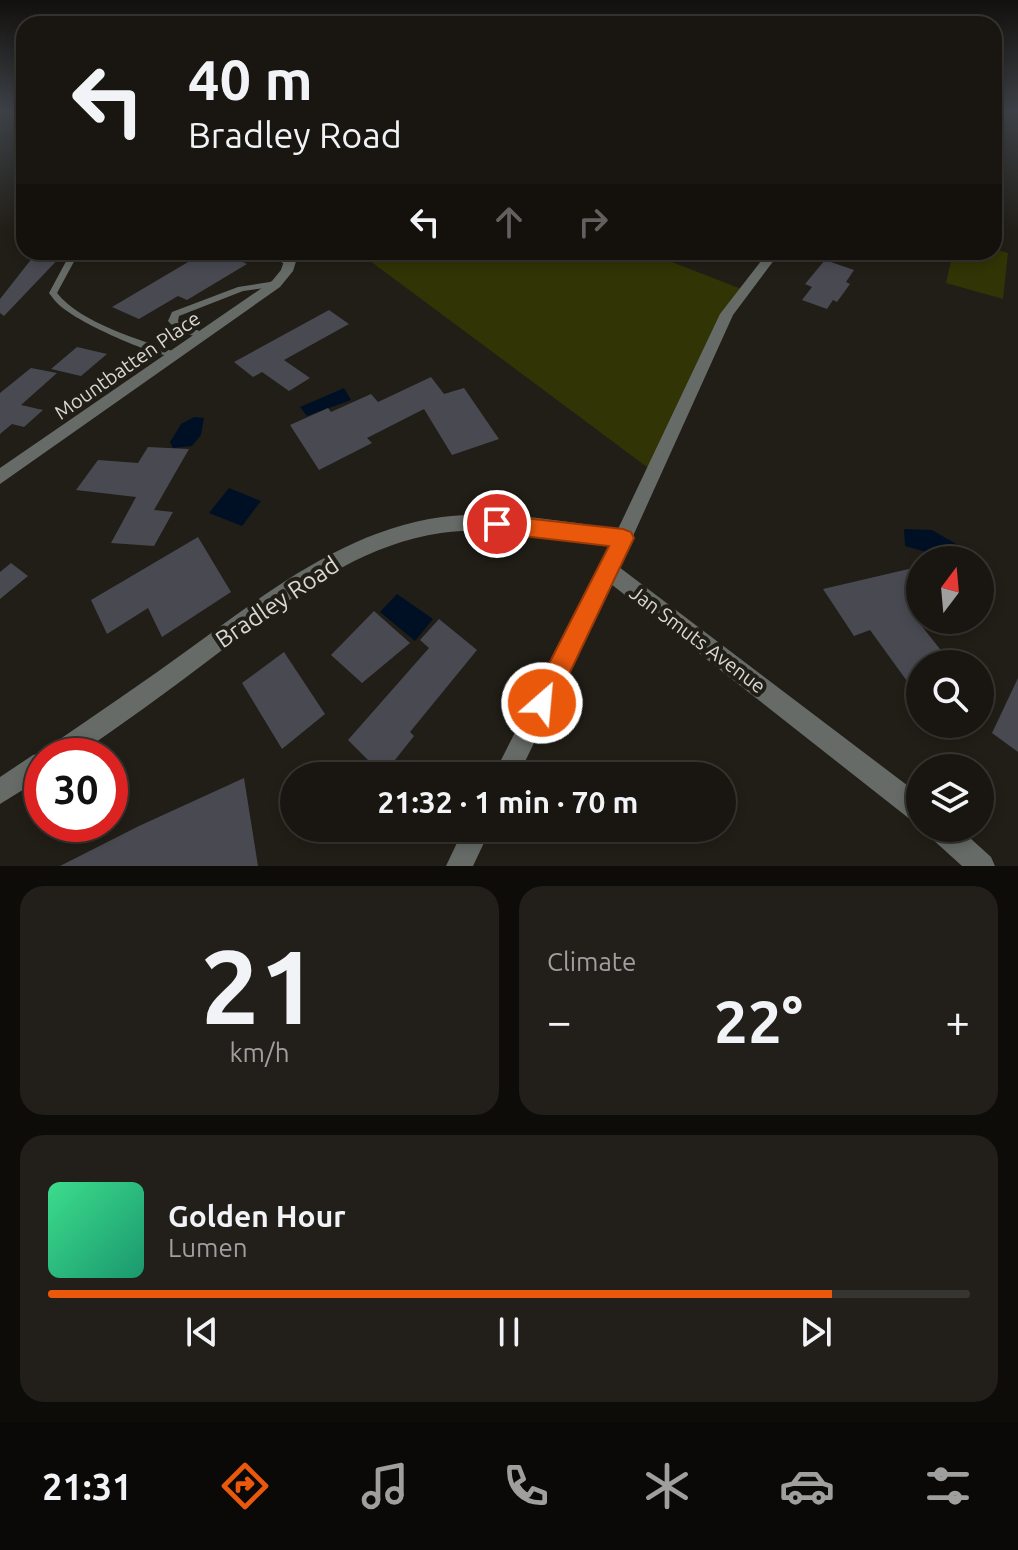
<!DOCTYPE html>
<html lang="en">
<head>
<meta charset="utf-8">
<style>
	:root { --surface:#191611; --page:#221f1a; --text:#f1f3f6; --muted:#9f9f9f; --line:#373531; --accent:#ea580c }
	body { margin:0; font-family:Ubuntu,sans-serif; background:var(--page); color:var(--text); height:100vh; display:flex; flex-direction:column; font-size:30px; white-space:nowrap }
	* { box-sizing:border-box; margin:0 }
	p { font-size:26px; color:var(--muted) }
	.icon { flex:none; width:44px; height:44px; fill:none; stroke:currentColor; stroke-width:2; stroke-linecap:round; stroke-linejoin:round }
	.map { position:relative; height:866px; overflow:hidden }
	.panel { display:flex; flex-direction:column; gap:20px; padding:20px; background:#0e0c09; flex:1 }
	.panel>* { flex:none }
	.banner { position:absolute; left:16px; top:16px; width:986px; height:244px; border-radius:24px; box-shadow:0 4px 12px #0003,0 0 0 2px var(--line); background:#191611; color:var(--text); overflow:hidden }
	.needle { width:52px; rotate:16deg }
	.buttons { position:absolute; left:906px; top:546px; display:grid; gap:16px }
	.buttons a { display:grid; place-items:center; width:88px; height:88px; border-radius:50%; background:var(--surface); box-shadow:0 4px 12px #0003,0 0 0 2px var(--line); font-size:40px }
	.speed { position:absolute; left:24px; top:738px; display:flex; gap:16px; font-size:40px; font-weight:700; text-align:center }
	.speed>* { display:grid; place-content:center; width:104px; height:104px; border-radius:50%; background:var(--surface); box-shadow:0 4px 12px #0003,0 0 0 2px var(--line); line-height:1 }
	.speed .limit { border:12px solid #d22; background:#fff; color:#111 }
	.pin { position:absolute; display:grid; place-items:center; width:68px; height:68px; color:#fff; margin:-34px; border:4px solid #fff; border-radius:50%; box-shadow:0 2px 8px #0007 }
	.me { position:absolute; width:88px; margin:-44px; rotate:27deg; stroke-linejoin:round; filter:drop-shadow(0 0 6px #0008) }
	.turn { display:flex; align-items:center; gap:28px; height:168px; padding:0 40px; font-size:36px }
	.turn .icon { width:104px; height:104px; stroke-width:2.5 }
	.turn b { display:block; font-size:56px; line-height:68px }
	.lanes { display:flex; align-items:center; height:76px; padding:0 40px; background:#0003; justify-content:center; gap:40px; direction:ltr }
	.lanes .off { opacity:.35 }
	.big { font-size:60px; font-weight:600; line-height:1.1 }
	.panel .tile { flex:1; display:flex; flex-direction:column; justify-content:center; gap:12px; min-width:0; padding:0 28px; border-radius:24px; background:var(--page) }
	.panel .dial { align-items:center; gap:0 }
	.dial b { font-size:104px; line-height:1 }
	.song { display:flex; align-items:center; gap:24px }
	.cover { width:96px; height:96px; border-radius:12px; background:linear-gradient(135deg,hsl(150 70% 55%),hsl(160 70% 35%)) }
	.played { height:8px; border-radius:4px; background:linear-gradient(90deg,var(--accent) 85%,var(--line) 85%) }
	.keys { display:flex; justify-content:space-around; direction:ltr }
	.heat { display:flex; justify-content:space-between; align-items:center; font-size:44px; direction:ltr }
	.panel .tiles { flex:1; display:grid; gap:20px; grid-template-columns:1fr 1fr }
	.tile:last-child { grid-column:span 2 }
	.trip { position:absolute; left:280px; top:762px; width:456px; height:80px; border-radius:40px; background:var(--surface); box-shadow:0 4px 12px #0003,0 0 0 2px var(--line); font-weight:600; line-height:80px; text-align:center }
	.dock { display:flex; height:128px; justify-content:space-around; align-items:center; background:#0a0907; color:var(--muted) }
	.dock .icon { width:56px; height:56px }
	.dock .active { color:var(--accent) }
	.dock b { font-size:36px; color:var(--text) }
	.map>svg:first-child { display:block }
	.green { fill:#313405 }
	.water { fill:#001024 }
	.building { fill:#494952 }
	.lines { fill:none; stroke-linecap:round; stroke-linejoin:round }
	.service { fill:#676b68; fill-rule:evenodd }
	.minor { fill:#676b68; fill-rule:evenodd }
	.route { fill:#ea580c; stroke:#983908; stroke-width:2 }
	.labels { text-anchor:middle; dominant-baseline:central; stroke-width:8; stroke-linejoin:round; paint-order:stroke }
	.street-label { font-size:20px; fill:#d9d7d2; stroke:#211e17 }
	.near-street-label { font-size:24px; fill:#d9d7d2; stroke:#211e17 }
</style>
</head>
<body>
<div class="map">
<svg width="1018" height="866" viewBox="0 0 1018 866">
	<rect width="100%" height="100%" fill="#211e17"/>
	<path class="green" d="M994,249l14,4 -5,46 -57,-16 7,-31h41z
		M358,252h288l98,38 -89,183z"/>
	<path class="water" d="M344,388l7,12 -44,16 -7,-9z
		M194,417l10,1 -3,17 -9,11 -19,2 -3,-6 11,-18z
		M229,488l32,13 -19,25 -33,-13z
		M904,529l28,1 26,15v15h-21l-11,-8 -21,-6z
		M397,594l36,25 -18,22 -35,-29z"/>
	<path class="building" d="M37,252h28l-61,64 -4,-3v-14z
		M205,252h17l25,12 -60,36 -9,-4 -39,23 -27,-12z
		M825,260l29,10 -8,12 4,2 -13,18 -4,-2 -6,9 -25,-9 10,-13 -7,-3z
		M329,310l20,14 -65,36 26,18 -21,13 -27,-19 -9,5 -19,-15z
		M77,347l30,7 -26,22 -30,-7z
		M31,368l26,5 -36,32 22,5 -19,17 -12,-3 -12,10v-41z
		M431,377l13,17 20,-6 35,51 -47,16 -28,-46 -57,29 5,5 -53,27 -29,-45 38,-17 3,4 40,-18 7,8z
		M148,447l41,2 -35,61 19,2 -19,34 -43,-3 25,-46 -60,-7 22,-30 40,3z
		M198,537l33,55 -69,45 -14,-29 -41,26 -16,-34z
		M11,563l17,13 -28,23v-27z
		M913,568l7,10v46l32,40h-32v35l-50,-69 -16,6 -31,-47z
		M374,611l36,32 -48,40 -31,-28z
		M439,619l38,31 -67,82 4,4 -31,39 -35,-35 81,-92 -9,-8z
		M284,652l41,62 -43,35 -40,-66z
		M1018,678v74l-26,-19z
		M244,778l14,88h-198l79,-40z"/>
	<g class="lines">
		<path class="service" d="M257,252h11l27,11 -4,2h-3z
			M70,254l7,2 -20,37c25,31 84,47 121,60l2,2 -2,2c-21,1 -93,-32 -111,-46 -8,-5 -13,-11 -18,-18z
			M276,281l3,1v4l-36,5 -64,25 -1,5 1,2 28,11v4c-12,0 -31,-7 -39,-17l4,-9 66,-25z"/>
		<path class="minor" d="M287,252h12l-6,19 -13,16 -280,197v-16l272,-187 9,-11z
			M768,252h12l-47,63 -114,252 301,228v29l-9,-4 -300,-236 -93,192h-25l117,-232c-55,-8 -113,-19 -169,-11 -90,13 -161,74 -232,127 -43,33 -88,65 -133,96h-34v22l-42,26v-27l33,-22 11,-2 3,-5c48,-33 97,-66 145,-101 76,-55 154,-117 250,-130 58,-7 118,4 176,12l102,-215z
			M464,828h27l-18,38h-27z
			M926,828h33l32,29 4,9h-33l-32,-29z"/>
	</g>
	<linearGradient id="sky" x2="0" y2="1"><stop stop-color="#12100d"/><stop offset="0.48" stop-color="#3d4147"/><stop offset="1" stop-color="#3d4147" stop-opacity="0"/></linearGradient>
	<rect width="1018" height="232" fill="url(#sky)"/>
	<path class="route" d="M497,515l126,14 8,3 3,6 -83,174 -9,3 -9,-3 -4,-9 80,-157 -112,-13 -7,-3 -3,-6 3,-6z"/>
	<g class="labels">
		<g class="street-label">
			<text transform="translate(127 365) rotate(-35)">Mountbatten Place</text>
			<text transform="translate(698 639) rotate(37)">Jan Smuts Avenue</text>
		</g>
		<g class="near-street-label">
			<text transform="translate(277 602) rotate(-34)">Bradley Road</text>
		</g>
	</g>
</svg>
<div class="buttons">
<a><svg class="needle" viewBox="-14 -14 28 28"><path d="M0-13l5 13h-10z" fill="#e53935"/><path d="M0 13l5-13h-10z" fill="#9f9f9f"/></svg></a>
<a><svg class="icon" aria-label="search" viewBox="0 0 24 24"><circle cx="10" cy="10" r="6"/><path d="M15 15l6 6"/></svg></a>
<a><svg class="icon" aria-label="layers" viewBox="0 0 24 24"><path d="M12 4l9 5-9 5-9-5zM3 14l9 5 9-5"/></svg></a>
</div>
<div class="speed"><div class="limit">30</div></div>
<div class="pin" style="left:497px;top:524px;background:#d93025"><svg class="icon" aria-label="arrive" viewBox="0 0 24 24"><path d="M6 21V4h12l-3 4 3 4H6"/></svg></div>
<svg class="me" style="left:542px;top:703px" viewBox="-20 -20 40 40"><circle r="17" fill="#ea580c" stroke="#fff" stroke-width="3"/><path d="M0-11L8 9 0 5-8 9z" fill="#fff"/></svg>
<div class="trip">21:32 · 1 min · 70 m</div>
<div class="banner">
<div class="turn"><svg class="icon" aria-label="left" viewBox="0 0 24 24"><path d="M17 20v-9H6M10 6l-5 5 5 5"/></svg><div><b>40 m</b>Bradley Road</div></div>
<div class="lanes"><svg class="icon" aria-label="left" viewBox="0 0 24 24"><path d="M17 20v-9H6M10 6l-5 5 5 5"/></svg><svg class="icon off" aria-label="ahead" viewBox="0 0 24 24"><path d="M12 20V5M6 11l6-6 6 6"/></svg><svg class="icon off" aria-label="right" viewBox="0 0 24 24"><path d="M7 20v-9h11M14 6l5 5-5 5"/></svg></div>
</div>
</div>
<section class="panel">
<div class="tiles">
<div class="tile dial"><b>21</b><p>km/h</p></div>
<div class="tile"><p>Climate</p>
<div class="heat"><a>−</a><b class="big">22°</b><a>+</a></div>
</div>
<div class="tile">
<div class="song"><i class="cover"></i><div><b>Golden Hour</b><p>Lumen</p></div></div>
<div class="played"></div>
<div class="keys"><svg class="icon" aria-label="previous" viewBox="0 0 24 24"><path d="M18 5L8 12l10 7zM5 5v14"/></svg><svg class="icon" aria-label="pause" viewBox="0 0 24 24"><path d="M8 5v14M16 5v14"/></svg><svg class="icon" aria-label="next" viewBox="0 0 24 24"><path d="M6 5l10 7-10 7zM19 5v14"/></svg></div>
</div>
</div>
</section>
<nav class="dock">
<b>21:31</b>
<svg class="icon active" aria-label="directions" viewBox="0 0 24 24"><path d="M12 3l9 9-9 9-9-9zM9 14v-3h6M13 9l2 2-2 2"/></svg>
<svg class="icon" aria-label="music" viewBox="0 0 24 24"><path d="M9 18V5l10-2v13"/><circle cx="6" cy="18" r="3"/><circle cx="16" cy="16" r="3"/></svg>
<svg class="icon" aria-label="phone" viewBox="0 0 24 24"><path d="M5 4h4l2 5-3 2q2 4 5 5l2-3 5 2v4C11 20 4 13 5 4z"/></svg>
<svg class="icon" aria-label="climate" viewBox="0 0 24 24"><path d="M12 3v18M4 7l16 10M4 17L20 7"/></svg>
<svg class="icon" aria-label="car" viewBox="0 0 24 24"><path d="M5 17H2v-5l4-1 3-4h7l3 4 3 1v5h-3M9 17h6M6 11h13"/><circle cx="7" cy="17" r="2"/><circle cx="17" cy="17" r="2"/></svg>
<svg class="icon" aria-label="filters" viewBox="0 0 24 24"><path d="M4 7h16M4 17h16"/><circle cx="9" cy="7" r="2"/><circle cx="15" cy="17" r="2"/></svg>
</nav>
</body>
</html>
